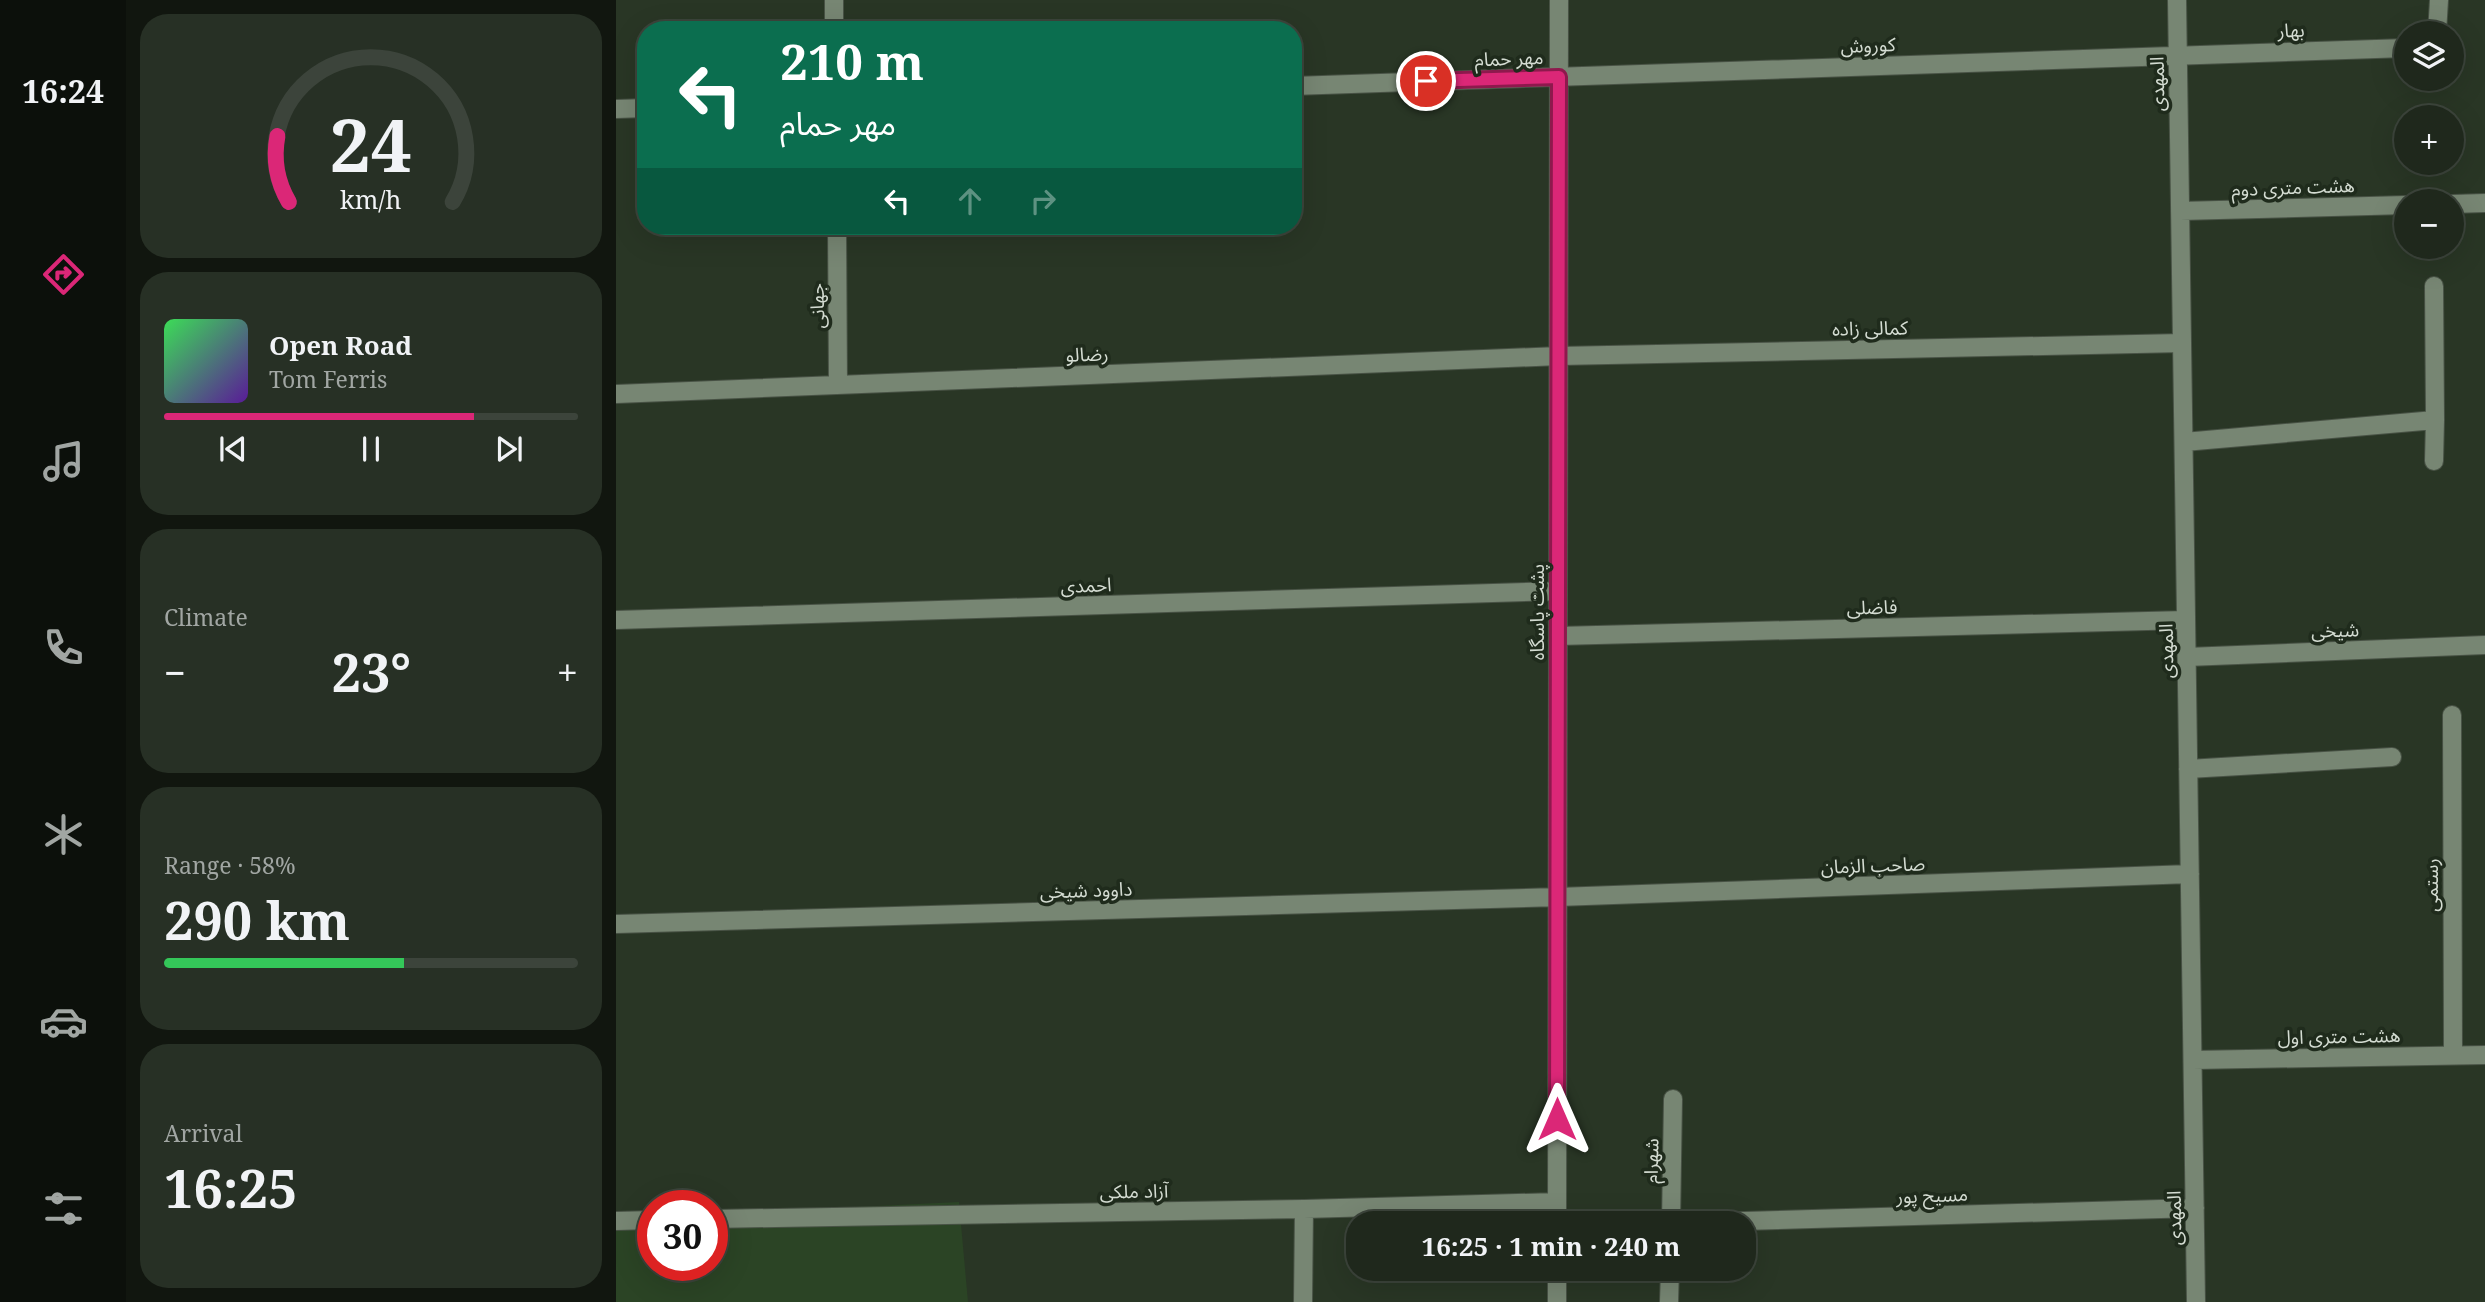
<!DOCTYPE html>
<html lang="en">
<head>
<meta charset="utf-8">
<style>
	:root { --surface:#1f281c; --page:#273025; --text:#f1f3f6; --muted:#a1a6a3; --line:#3c443b; --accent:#db2777 }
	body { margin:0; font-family:"Noto Serif","Noto Sans Arabic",serif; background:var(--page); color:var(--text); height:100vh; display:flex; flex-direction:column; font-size:26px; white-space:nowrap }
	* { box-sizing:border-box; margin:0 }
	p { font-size:23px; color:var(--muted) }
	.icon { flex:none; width:38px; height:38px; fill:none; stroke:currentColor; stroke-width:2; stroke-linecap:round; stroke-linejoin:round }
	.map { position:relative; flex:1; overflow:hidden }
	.details { display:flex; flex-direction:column; gap:14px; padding:14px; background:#11160f; width:490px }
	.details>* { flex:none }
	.hud { position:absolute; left:21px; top:21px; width:665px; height:214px; border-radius:28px; box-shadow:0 7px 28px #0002,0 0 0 2px var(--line); background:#0b6e4f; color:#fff; overflow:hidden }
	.tools { position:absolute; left:1778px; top:21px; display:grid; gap:14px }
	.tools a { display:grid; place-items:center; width:70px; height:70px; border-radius:50%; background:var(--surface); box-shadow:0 7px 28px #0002,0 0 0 2px var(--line); font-size:35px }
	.speed { position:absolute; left:21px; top:1190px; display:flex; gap:14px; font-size:35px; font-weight:700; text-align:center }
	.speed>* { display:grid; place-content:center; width:91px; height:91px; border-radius:50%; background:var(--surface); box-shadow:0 7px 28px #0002,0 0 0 2px var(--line); line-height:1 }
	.speed .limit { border:10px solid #d22; background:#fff; color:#111 }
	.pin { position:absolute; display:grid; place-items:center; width:60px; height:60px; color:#fff; margin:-30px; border:4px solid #fff; border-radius:50%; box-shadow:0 2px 7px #0007 }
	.me { position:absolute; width:77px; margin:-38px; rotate:0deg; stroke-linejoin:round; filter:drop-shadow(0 0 5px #0008) }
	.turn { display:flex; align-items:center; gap:24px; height:147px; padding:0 28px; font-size:32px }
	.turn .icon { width:91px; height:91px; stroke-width:2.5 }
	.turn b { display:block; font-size:49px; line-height:60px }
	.lanes { display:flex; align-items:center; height:66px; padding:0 28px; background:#0003; justify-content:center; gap:35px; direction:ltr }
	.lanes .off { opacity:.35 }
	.big { font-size:52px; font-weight:700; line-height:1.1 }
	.details .tile { flex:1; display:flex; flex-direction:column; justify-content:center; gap:10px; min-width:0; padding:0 24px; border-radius:28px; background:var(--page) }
	.details .dial { align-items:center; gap:0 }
	.dial svg { height:182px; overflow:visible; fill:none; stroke:var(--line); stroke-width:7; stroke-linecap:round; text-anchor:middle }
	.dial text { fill:var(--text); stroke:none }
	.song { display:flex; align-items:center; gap:21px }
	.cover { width:84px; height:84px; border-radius:10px; background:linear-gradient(135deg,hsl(130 70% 55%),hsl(270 70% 35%)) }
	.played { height:7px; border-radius:4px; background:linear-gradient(90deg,var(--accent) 75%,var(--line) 75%) }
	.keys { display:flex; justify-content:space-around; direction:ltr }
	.heat { display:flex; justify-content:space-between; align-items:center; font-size:38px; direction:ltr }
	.charge { height:10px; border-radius:5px; background:linear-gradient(90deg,#34c759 58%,var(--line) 0) }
	.trip { position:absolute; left:730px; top:1211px; width:410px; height:70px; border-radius:28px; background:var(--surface); box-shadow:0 7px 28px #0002,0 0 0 2px var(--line); font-weight:700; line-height:70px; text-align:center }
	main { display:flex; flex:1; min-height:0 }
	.menu { display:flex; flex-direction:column; width:126px; justify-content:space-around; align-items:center; background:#0c100b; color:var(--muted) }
	.menu .icon { width:49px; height:49px }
	.menu .selected { color:var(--accent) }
	.menu b { font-size:32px; color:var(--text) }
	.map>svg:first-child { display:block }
	.green { fill:#2b4425 }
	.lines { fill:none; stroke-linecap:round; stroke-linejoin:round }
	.minor-casing { stroke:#485245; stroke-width:20 }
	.minor { stroke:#778673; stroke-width:18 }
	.route-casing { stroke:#8e194d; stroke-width:18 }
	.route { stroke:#db2777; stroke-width:12 }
	.labels { text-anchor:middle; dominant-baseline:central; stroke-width:7; stroke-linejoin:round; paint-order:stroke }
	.street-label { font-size:19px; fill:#d4dcd2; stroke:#1f2b1c }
</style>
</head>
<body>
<main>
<nav class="menu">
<b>16:24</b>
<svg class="icon selected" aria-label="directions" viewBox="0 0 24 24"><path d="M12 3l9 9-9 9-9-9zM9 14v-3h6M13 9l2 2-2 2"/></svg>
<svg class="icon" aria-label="music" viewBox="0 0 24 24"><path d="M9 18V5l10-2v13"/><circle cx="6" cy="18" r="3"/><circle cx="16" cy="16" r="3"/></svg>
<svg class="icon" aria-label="phone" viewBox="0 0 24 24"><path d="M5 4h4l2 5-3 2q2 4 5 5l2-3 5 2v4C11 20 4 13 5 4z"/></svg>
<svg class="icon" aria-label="climate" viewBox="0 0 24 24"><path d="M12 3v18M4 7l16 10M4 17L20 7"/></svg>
<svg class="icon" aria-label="car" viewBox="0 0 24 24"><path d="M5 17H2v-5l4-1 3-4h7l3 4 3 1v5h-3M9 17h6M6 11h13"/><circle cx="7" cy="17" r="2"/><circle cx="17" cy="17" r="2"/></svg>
<svg class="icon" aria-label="filters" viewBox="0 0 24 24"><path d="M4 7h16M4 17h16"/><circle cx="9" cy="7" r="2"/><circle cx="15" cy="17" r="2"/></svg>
</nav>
<section class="details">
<div class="tile dial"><svg viewBox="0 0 100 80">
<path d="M14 69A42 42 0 1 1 86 69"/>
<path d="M14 69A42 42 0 0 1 9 40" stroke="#db2777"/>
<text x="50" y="56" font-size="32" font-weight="700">24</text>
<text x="50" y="72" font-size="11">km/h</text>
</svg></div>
<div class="tile">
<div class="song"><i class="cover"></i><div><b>Open Road</b><p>Tom Ferris</p></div></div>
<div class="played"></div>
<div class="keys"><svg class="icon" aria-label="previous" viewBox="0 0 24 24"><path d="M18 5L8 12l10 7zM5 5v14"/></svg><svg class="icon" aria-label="pause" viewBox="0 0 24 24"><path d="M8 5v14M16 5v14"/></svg><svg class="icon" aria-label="next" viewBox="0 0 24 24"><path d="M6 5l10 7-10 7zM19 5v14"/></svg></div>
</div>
<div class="tile"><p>Climate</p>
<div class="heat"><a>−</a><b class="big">23°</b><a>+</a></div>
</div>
<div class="tile"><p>Range · 58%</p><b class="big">290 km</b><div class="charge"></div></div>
<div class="tile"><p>Arrival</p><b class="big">16:25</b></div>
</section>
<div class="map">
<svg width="1869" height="1302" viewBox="0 0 1869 1302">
	<rect width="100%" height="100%" fill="#293625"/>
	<path class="green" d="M343,1202l9,100h-352v-83l37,-2v48h59v-51z"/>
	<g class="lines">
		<defs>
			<path id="minor" d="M218,0v30
				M1561,0l19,1302
				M1821,33l2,-33
				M677,86l1113,-38
				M0,109l30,-1
				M1836,204l33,-1
				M1564,211l226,-6
				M221,226l1,159
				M0,394l943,-38 623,-13
				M1568,442l251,-22 -1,-134
				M1818,461l1,-41
				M0,620l942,-29
				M942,636l628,-16
				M1571,657l298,-12
				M1836,715l1,340
				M1572,769l204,-12
				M0,924l942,-27 632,-23
				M1577,1060l292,-5
				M96,1219l592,-10 253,-7
				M0,1221l37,-1
				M941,1223l2,-1223
				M1055,1223l524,-15
				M1055,1223l2,-124
				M687,1302l1,-93
				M941,1302v-33
				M1053,1302l1,-33"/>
		</defs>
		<use href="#minor" class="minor-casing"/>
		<use href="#minor" class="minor"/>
	</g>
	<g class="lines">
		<defs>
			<path id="route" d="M810,81l133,-4 -2,1042"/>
		</defs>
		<use href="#route" class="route-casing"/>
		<use href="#route" class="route"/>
	</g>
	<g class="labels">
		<g class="street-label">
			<text transform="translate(1675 30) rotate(-2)">بهار</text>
			<text transform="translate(1252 45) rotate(-2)">کوروش</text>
			<text transform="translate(893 58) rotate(-2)">مهر حمام</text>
			<text transform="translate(1541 84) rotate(-91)">المهدی</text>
			<text transform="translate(1677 187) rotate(-2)">هشت متری دوم</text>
			<text transform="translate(201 306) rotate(-91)">جهانی</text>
			<text transform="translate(1254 328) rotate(-1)">کمالی زاده</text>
			<text transform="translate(471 354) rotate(-2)">رضالو</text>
			<text transform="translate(470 585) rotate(-2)">احمدی</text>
			<text transform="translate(1256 607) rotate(-1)">فاضلی</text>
			<text transform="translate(921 612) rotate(-90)">پشت پاسگاه</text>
			<text transform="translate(1719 630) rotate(-2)">شیخی</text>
			<text transform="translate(1550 651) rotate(-91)">المهدی</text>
			<text transform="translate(1257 865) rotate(-2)">صاحب الزمان</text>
			<text transform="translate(1815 885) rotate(-90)">رستمی</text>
			<text transform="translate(470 890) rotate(-2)">داوود شیخی</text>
			<text transform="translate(1723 1036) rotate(-1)">هشت متری اول</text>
			<text transform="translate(1035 1161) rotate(-89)">شهرام</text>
			<text transform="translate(518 1191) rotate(-1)">آزاد ملکی</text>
			<text transform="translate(1316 1195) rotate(-2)">مسیح پور</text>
			<text transform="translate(1558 1218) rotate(-91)">المهدی</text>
		</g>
	</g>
</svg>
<div class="tools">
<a><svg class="icon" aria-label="layers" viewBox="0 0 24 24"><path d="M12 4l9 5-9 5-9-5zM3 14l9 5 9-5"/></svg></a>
<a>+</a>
<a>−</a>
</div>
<div class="speed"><div class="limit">30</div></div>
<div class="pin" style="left:810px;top:81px;background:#d93025"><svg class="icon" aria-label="arrive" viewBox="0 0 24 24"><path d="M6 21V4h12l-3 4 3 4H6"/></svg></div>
<svg class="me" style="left:941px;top:1119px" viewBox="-20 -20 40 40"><path d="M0-17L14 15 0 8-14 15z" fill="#db2777" stroke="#fff" stroke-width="4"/></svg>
<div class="trip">16:25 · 1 min · 240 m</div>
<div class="hud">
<div class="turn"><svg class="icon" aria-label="left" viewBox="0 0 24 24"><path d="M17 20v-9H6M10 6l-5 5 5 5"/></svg><div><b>210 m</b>مهر حمام</div></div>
<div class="lanes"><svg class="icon" aria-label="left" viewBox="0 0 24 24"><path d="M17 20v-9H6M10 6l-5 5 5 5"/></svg><svg class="icon off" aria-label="ahead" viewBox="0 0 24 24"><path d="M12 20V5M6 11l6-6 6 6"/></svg><svg class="icon off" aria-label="right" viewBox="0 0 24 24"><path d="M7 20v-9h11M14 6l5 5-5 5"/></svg></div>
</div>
</div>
</main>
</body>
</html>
